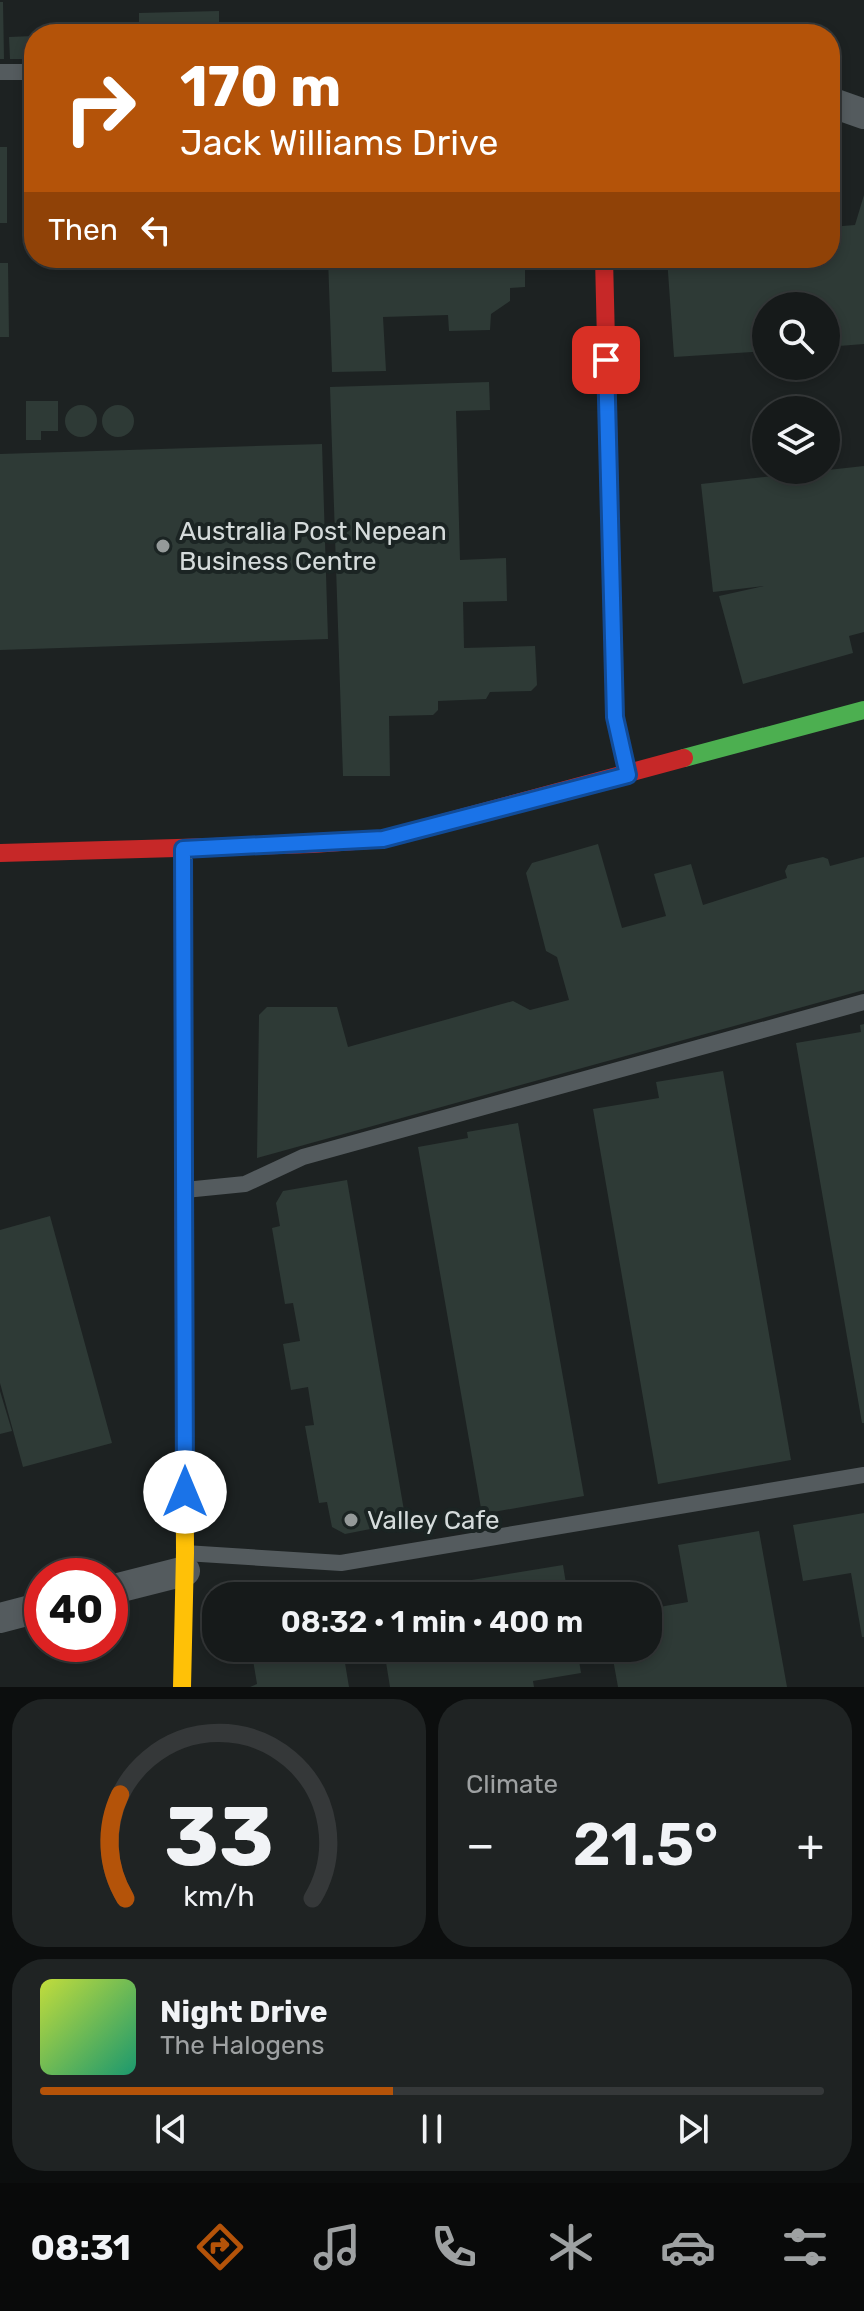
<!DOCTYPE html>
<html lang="en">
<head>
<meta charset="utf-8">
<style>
	:root { --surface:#161a1a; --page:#1f2323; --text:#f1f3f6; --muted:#9ea1a2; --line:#353839; --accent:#b45309 }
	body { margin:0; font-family:Rubik,sans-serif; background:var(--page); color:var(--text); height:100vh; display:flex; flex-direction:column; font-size:30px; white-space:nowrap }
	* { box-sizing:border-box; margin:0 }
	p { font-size:26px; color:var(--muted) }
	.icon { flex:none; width:44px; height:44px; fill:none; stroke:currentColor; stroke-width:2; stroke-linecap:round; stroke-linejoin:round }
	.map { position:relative; height:1687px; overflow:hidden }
	.drawer { display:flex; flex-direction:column; gap:12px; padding:12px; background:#0c0e0e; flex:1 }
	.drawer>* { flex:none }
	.hud { position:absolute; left:24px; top:24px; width:816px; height:244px; border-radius:32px; box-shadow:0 4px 12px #0003,0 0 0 2px var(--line); background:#b45309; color:#fff; overflow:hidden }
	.tools { position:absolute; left:752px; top:292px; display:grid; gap:16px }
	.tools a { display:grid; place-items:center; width:88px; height:88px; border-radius:50%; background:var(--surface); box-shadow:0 4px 12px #0003,0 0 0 2px var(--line); font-size:40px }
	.speed { position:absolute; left:24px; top:1558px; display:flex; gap:16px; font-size:40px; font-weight:700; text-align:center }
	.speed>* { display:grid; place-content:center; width:104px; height:104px; border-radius:50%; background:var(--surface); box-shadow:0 4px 12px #0003,0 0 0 2px var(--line); line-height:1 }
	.speed .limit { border:12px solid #d22; background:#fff; color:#111 }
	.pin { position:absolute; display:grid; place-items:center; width:68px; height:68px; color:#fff; margin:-34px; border-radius:16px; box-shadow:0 4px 12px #0006 }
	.me { position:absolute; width:88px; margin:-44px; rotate:0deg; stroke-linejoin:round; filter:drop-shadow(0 0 6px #0008) }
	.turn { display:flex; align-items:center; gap:28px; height:168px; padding:0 24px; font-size:36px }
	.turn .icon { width:104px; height:104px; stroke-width:2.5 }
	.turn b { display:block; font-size:56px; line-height:68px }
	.then { display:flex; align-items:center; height:76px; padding:0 24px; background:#0003; gap:16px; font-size:30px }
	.big { font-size:60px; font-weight:600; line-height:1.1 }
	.drawer .card { flex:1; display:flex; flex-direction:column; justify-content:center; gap:12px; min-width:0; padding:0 28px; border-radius:32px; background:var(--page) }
	.drawer .dial { align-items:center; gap:0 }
	.dial svg { height:208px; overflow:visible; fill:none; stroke:var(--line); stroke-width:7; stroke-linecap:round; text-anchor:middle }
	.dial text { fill:var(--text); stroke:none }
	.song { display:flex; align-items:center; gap:24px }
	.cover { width:96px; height:96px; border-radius:12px; background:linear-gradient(135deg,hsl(70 70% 55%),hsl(160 70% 35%)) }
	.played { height:8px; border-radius:4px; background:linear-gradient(90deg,var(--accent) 45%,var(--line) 45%) }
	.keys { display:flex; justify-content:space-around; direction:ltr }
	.heat { display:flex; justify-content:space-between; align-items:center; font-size:44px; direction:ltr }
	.drawer .tiles { flex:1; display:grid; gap:12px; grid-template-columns:1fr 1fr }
	.card:last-child { grid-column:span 2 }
	.trip { position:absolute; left:202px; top:1582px; width:460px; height:80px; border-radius:32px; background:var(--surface); box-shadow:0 4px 12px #0003,0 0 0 2px var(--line); font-weight:600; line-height:80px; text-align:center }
	.tab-bar { display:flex; height:128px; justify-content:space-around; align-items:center; background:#090a0a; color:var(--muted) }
	.tab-bar .icon { width:56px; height:56px }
	.tab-bar .active { color:var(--accent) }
	.tab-bar b { font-size:36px; color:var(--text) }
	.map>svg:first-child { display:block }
	.building { fill:#2e3a36 }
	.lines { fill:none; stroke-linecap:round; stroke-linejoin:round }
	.lane { stroke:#545b5e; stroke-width:16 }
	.street { stroke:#545b5e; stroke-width:30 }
	.fast { stroke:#4caf50; stroke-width:18 }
	.slow { stroke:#ffc107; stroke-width:18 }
	.jam { stroke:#c62828; stroke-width:18 }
	.route-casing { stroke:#114b97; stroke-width:20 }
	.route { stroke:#1a73e8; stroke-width:14 }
	.poi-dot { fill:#959a9a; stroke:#1b2423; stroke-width:3 }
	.labels { text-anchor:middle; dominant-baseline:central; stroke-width:8; stroke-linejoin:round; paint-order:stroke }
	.poi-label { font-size:26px; fill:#d5dbdb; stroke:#1b2423; text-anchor:start }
</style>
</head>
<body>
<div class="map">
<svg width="864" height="1687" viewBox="0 0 864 1687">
	<rect width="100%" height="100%" fill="#1d2222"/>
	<path class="building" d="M0,2h3l1,57h-4z
		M219,11v23h-80v-21z
		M34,36v23h-24l-1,-22z
		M0,147h7v76h-7z
		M864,195v149l-38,3v-41h-60v45l-92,6 -7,-99h163v-31l25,-2z
		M328,258h197v29l-15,1v13l-19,13 -1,16 -41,1 -1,-16 -65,2 3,54 -54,1z
		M0,263h8l1,74h-9z
		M489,382l1,28 -34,1 4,149 46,-2 1,43 -44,1 1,46 71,-2 2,39 -6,6 -41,1 -4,7 -48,2v9l-5,5 -44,1 1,60h-47l-13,-389z
		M26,401h32v30h-17v9h-15z
		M65 421a16 16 0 1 1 32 0a16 16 0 1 1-32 0Z
		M102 421a16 16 0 1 1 32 0a16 16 0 1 1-32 0Z
		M322,444l6,195 -328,11v-196z
		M864,466v166l-15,4 4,17 -110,31 -24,-88 45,-10 -51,6 -12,-108z
		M598,844l24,84 44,-12 -12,-42 37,-10 12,41 84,-27 -2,-7 3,-6 35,-8 5,2 2,7 34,-9v133l-607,168 2,-143 8,-8h70l11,40 165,-46 17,9 39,-10 -12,-43 -11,-6 -20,-78 6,-10z
		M864,1024v399h-2l-66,-380 65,-11 -1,-7z
		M723,1071l68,389 -133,24 -65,-375 66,-11 -3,-16z
		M518,1123l66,373 -102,18 -64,-367 50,-9 -1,-6z
		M347,1180l59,342 -61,12 -13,-7 -5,-25 -8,1 -14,-77 9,-1 -6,-38 -17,3 -8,-46 17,-3 -7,-38 -8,1 -13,-76 8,-2 -4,-23 7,-12z
		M50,1216l62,227 -89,24 -23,-84v-153z
		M0,1391l12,40 -12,3z
		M864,1513v124h-2l-11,-64 -48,8 -10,-56z
		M759,1531l28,156h-169l-7,-39h37v-39l40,-7 -10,-57z
		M563,1565l5,31h-182v-2z
		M251,1648h326l4,25 -48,8 1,6h-144l-6,-37 -40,7 5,30h-99l7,-3z"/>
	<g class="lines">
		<path class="lane" d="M0,72h34
			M185,1190l60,-6 58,-27 561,-155
			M185,1553l156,10 523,-88"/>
		<path class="street" d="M830,102l34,12
			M110,1590l75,-19
			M0,1618l42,-11"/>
		<path class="fast" d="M684,758l180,-48"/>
		<path class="slow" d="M183,849v130
			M182,1687l3,-134 -1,-228"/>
		<path class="jam" d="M604,258l11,459 13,58
			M0,853l313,-9 70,-5 301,-81
			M183,979l1,346"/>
	</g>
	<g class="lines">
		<defs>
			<path id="route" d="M185,1492l-2,-643 200,-10 245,-64 -13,-58 -9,-357"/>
		</defs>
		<use href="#route" class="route-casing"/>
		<use href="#route" class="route"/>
	</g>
	<g class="poi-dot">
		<circle cx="163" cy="546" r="8"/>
		<circle cx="351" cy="1520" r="8"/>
	</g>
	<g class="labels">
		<g class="poi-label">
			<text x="179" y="531">Australia Post Nepean<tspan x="179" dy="30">Business Centre</tspan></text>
			<text x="367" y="1520">Valley Cafe</text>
		</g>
	</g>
</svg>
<div class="tools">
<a><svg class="icon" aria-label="search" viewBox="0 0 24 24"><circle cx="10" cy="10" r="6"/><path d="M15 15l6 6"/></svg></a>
<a><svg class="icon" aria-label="layers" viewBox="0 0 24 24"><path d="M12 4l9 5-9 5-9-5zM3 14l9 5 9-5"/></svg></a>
</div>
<div class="speed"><div class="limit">40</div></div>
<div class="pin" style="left:606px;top:360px;background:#d93025"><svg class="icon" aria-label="arrive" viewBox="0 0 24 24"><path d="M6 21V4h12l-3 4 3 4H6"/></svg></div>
<svg class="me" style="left:185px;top:1492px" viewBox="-20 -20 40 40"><circle r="19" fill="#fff"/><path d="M0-13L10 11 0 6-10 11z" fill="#1a73e8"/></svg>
<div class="trip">08:32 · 1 min · 400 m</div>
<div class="hud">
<div class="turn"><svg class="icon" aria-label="right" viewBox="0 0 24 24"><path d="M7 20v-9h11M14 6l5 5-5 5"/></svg><div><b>170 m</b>Jack Williams Drive</div></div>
<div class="then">Then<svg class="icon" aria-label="left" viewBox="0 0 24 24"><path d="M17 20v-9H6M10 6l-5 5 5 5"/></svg></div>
</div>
</div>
<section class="drawer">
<div class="tiles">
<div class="card dial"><svg viewBox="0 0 100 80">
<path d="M14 69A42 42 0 1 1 86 69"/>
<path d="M14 69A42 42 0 0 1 12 29" stroke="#b45309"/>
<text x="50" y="56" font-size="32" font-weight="700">33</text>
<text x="50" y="72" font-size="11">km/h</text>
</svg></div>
<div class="card"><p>Climate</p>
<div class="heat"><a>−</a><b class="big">21.5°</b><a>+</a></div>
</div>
<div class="card">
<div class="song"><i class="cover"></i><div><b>Night Drive</b><p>The Halogens</p></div></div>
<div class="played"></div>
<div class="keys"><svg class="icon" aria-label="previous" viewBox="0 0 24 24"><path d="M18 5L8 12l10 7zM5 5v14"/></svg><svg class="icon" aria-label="pause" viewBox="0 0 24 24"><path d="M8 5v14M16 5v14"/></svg><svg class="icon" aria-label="next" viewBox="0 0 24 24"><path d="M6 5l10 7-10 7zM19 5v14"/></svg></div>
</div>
</div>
</section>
<nav class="tab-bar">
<b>08:31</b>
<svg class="icon active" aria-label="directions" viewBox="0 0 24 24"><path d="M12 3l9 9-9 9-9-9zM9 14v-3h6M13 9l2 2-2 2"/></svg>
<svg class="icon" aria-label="music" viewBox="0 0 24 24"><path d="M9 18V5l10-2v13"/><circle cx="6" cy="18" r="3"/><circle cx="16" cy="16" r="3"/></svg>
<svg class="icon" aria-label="phone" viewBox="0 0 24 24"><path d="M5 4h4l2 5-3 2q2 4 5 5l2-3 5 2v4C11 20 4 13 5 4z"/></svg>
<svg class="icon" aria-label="climate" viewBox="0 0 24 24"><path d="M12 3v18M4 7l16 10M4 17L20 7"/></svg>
<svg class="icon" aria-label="car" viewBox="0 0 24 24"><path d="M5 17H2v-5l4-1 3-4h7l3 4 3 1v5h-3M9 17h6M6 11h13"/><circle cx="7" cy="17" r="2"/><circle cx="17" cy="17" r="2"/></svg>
<svg class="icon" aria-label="filters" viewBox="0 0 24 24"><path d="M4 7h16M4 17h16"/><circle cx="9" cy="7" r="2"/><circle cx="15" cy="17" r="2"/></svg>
</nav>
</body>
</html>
